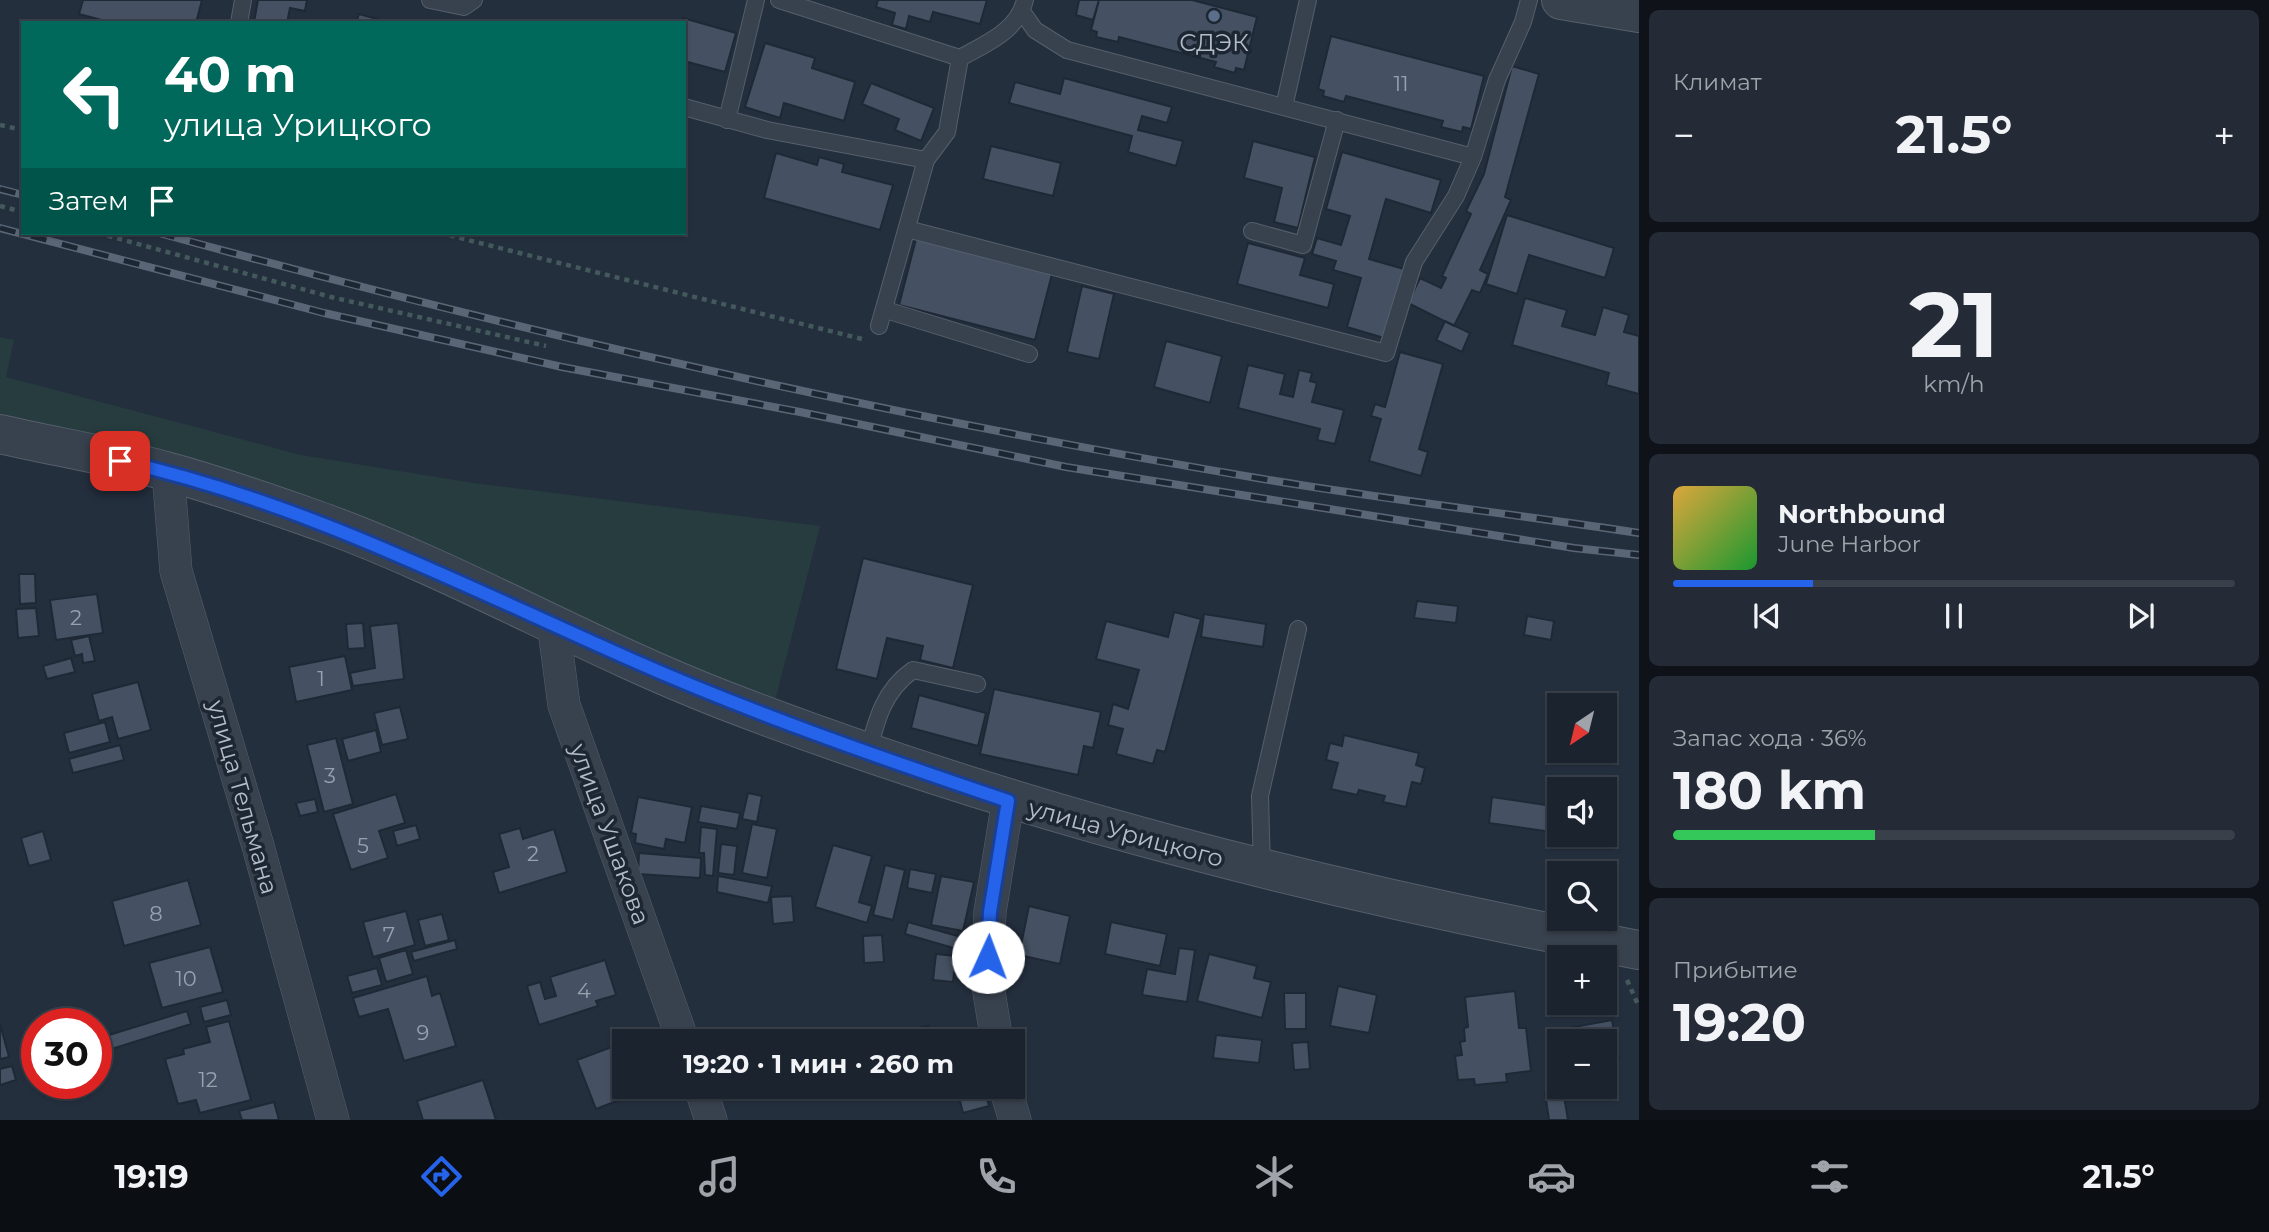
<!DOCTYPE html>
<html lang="ru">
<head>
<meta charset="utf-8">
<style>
	:root { --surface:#1b232e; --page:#242b36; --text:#f1f3f6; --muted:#a0a4aa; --line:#39404a; --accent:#2563eb }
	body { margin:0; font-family:Montserrat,sans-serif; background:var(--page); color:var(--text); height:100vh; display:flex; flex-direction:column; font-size:26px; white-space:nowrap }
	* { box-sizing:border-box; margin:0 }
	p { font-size:23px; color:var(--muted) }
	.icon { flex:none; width:38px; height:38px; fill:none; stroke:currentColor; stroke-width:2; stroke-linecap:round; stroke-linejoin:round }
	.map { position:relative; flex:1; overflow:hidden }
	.sheet { display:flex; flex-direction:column; gap:10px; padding:10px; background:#0f1319; width:630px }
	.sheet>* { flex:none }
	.top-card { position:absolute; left:21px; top:21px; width:665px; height:214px; border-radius:0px; box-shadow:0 2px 5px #0004,0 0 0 2px var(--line); background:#00695c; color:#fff; overflow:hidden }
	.needle { width:46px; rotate:215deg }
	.fabs { position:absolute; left:1547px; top:693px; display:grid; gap:14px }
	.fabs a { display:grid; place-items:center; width:70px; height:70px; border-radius:0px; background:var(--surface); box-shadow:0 2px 5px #0004,0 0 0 2px var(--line); font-size:35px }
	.speed { position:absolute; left:21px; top:1008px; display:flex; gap:14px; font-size:35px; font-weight:700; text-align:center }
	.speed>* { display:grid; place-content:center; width:91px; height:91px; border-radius:50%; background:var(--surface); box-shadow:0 2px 5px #0004,0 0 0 2px var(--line); line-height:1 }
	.speed .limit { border:10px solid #d22; background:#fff; color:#111 }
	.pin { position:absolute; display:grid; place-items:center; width:60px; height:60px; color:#fff; margin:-30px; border-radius:14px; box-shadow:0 4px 10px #0006 }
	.me { position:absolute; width:77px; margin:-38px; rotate:2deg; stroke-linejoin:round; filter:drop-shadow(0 0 5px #0008) }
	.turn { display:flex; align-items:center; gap:24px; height:147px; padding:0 28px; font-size:32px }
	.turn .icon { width:91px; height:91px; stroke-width:2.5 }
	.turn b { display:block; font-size:49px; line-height:60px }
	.then { display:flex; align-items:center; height:66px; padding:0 28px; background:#0003; gap:14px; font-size:26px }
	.big { font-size:52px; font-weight:700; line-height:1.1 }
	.sheet .tile { flex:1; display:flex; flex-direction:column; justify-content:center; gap:10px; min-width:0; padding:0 24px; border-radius:10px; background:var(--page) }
	.sheet .dial { align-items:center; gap:0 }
	.dial b { font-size:91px; line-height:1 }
	.song { display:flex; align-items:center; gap:21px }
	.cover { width:84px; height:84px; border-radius:10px; background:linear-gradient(135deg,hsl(40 70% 55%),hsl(130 70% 35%)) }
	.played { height:7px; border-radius:4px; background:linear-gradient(90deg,var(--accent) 25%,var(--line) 25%) }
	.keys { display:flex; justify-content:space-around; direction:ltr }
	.heat { display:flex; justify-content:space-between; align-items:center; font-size:38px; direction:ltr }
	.charge { height:10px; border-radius:5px; background:linear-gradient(90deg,#34c759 36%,var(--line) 0) }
	.trip { position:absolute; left:612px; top:1029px; width:413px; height:70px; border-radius:0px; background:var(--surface); box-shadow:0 2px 5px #0004,0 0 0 2px var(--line); font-weight:700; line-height:70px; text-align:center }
	.dock { display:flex; height:112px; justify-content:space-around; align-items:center; background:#0b0e12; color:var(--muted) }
	.dock .icon { width:49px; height:49px }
	.dock .on { color:var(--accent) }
	.dock b { font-size:32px; color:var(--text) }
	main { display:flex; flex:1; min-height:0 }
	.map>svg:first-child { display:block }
	.green { fill:#263c3f }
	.building { fill:#455162; stroke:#1f2835; stroke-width:2 }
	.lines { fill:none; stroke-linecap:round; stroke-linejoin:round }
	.service-casing { stroke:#565f6c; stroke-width:18 }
	.minor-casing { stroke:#565f6c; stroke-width:33 }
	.tertiary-casing { stroke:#565f6c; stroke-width:40 }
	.path { stroke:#44595c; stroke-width:4.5; stroke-dasharray:5 5; stroke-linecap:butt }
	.service { stroke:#38414e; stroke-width:16 }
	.minor { stroke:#38414e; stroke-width:32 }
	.tertiary { stroke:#38414e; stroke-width:38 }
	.rail-casing { stroke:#5a6575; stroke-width:8 }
	.rail { stroke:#1d2633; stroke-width:5; stroke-dasharray:16; stroke-linecap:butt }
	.route-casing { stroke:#184099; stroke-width:18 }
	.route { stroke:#2563eb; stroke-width:12 }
	.service-dot { fill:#5c6f8a; stroke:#1d2633; stroke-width:2.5 }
	.labels { text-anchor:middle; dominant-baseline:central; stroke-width:7; stroke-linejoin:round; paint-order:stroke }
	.number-label { font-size:21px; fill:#98a1af }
	.poi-label { font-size:24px; fill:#b4bcc9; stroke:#1d2633 }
	.street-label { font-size:24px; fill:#b4bcc9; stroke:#1d2633 }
</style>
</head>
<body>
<main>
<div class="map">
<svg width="1639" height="1120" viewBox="0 0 1639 1120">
	<rect width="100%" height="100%" fill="#242f3e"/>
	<path class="green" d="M0,337l14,3 -8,37 295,78 172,28 347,43 -49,191 -208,-93 -563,-203z"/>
	<path class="building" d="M83,0h119l-6,23h-83l-34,-9z
		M258,0h49l-2,11 -15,-3 -3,15h-29l-4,-1z
		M878,0h109l-7,24 -47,-12 -3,10 -21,-6 -3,13 -14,-4 3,-12 -19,-6z
		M1079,0h20l-6,20 -17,-5z
		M1099,0h93l65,17 -13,53 -8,-2 -1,5 -21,-6 2,-5 -97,-25 -1,5 -22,-5 1,-5 -6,-2z
		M359,14l18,5 -1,4h-20z
		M683,18l53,15 -11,39 -41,-11z
		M1331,36l153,40 -13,53 -8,-2 -1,5 -21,-5 2,-6 -97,-25 -2,6 -21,-6 1,-5 -6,-2z
		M765,43l50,15 -3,10 43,14 -11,39 -60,-18 -4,15 -35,-11z
		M1512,66l27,8 -34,123 6,3 -31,70 8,4 -8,19 -8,-3 -18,36 -46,-23 12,-25 21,10 5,-10 -4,-2 29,-62 -5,-3 18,-37z
		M1064,78l108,29 -5,16 -25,-7 -4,14 45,11 -7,25 -48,-14 4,-16 -123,-33 6,-21 45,12z
		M871,83l63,25 -13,33 -26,-11 4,-11 -37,-15z
		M1253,141l62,16 -17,71 -24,-6 8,-34 -38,-10z
		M991,146l70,17 -8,33 -70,-17z
		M1342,152l99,28 -10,33 -45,-14 -17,60 35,10 -20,69 -37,-11 14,-49 -28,-8 3,-9 -24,-7 5,-16 24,7 9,-29 -24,-7z
		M776,153l41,12 2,-8 25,7 -2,8 51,13 -13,45 -116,-32z
		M1507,215l107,33 -9,30 -76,-23 -12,39 -31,-10z
		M916,239l136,35 -17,66 -136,-35z
		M1248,243l57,15 -5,17 34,9 -6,24 -91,-24z
		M1082,286l32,8 -15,65 -32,-7z
		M1525,298l42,12 -5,16 33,9 8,-28 26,8 -5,17 15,4v58l-33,-9 3,-12 -97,-28z
		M1445,321l25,12 -8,19 -26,-12z
		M1166,341l56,15 -12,47 -56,-16z
		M1400,352l43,12 -24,85 9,3 -7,24 -52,-15 12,-42 -10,-3 4,-12 10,3z
		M1248,365l37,9 -5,20 13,3 6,-27 13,3 -2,8 7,2 -5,19 32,8 -9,34 -18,-4 3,-11 -82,-21z
		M863,558l110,27 -20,83 -33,-8 3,-14 -36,-8 -10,41 -41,-10z
		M19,574h16l1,29 -16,1z
		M97,594l6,39 -47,7 -6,-40z
		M1417,601l41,5 -2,17 -42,-5z
		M36,608l3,28 -21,2 -2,-29z
		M1174,612l27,7 -36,133 -8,-2 -4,14 -37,-10 7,-25 -15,-4 5,-21 15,5 11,-39 -43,-11 10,-38 62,16z
		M1204,614l62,10 -3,23 -62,-10z
		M1527,616l27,5 -3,19 -27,-5z
		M363,623l2,25 -17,1 -2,-25z
		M398,623l6,56 -51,7 -3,-13 25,-5 -5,-42z
		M89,636l6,25 -12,2 -1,-9 -7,2 -4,-16z
		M345,656l7,34 -56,12 -7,-35z
		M71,658l4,14 -28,7 -4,-13z
		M138,682l13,48 -33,9 -6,-22 -13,4 -7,-27z
		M994,689l107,23 -8,36 -9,-2 -6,29 -98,-21z
		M919,695l67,18 -8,33 -67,-18z
		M400,707l8,32 -26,6 -8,-32z
		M105,722l5,20 -41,11 -5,-20z
		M376,730l5,22 -33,9 -6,-22z
		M1344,735l75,18 -3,12 9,3 -4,16 -9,-2 -6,25 -23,-5 2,-6 -26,-6 -2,5 -26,-6 7,-26 -12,-3 4,-17 12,3z
		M336,738l17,66 -29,8 -17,-67z
		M120,745l4,15 -51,13 -4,-14z
		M748,793l14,3 -5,26 -15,-3z
		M396,794l9,29 -26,8 9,27 -37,12 -18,-56z
		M638,797l54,10 -7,36 -19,-4 -2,10 -29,-6 1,-9 -5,-1z
		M1492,797l67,10v26l-70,-10z
		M315,799l3,13 -18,4 -4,-13z
		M701,806l39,7 -3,16 -39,-7z
		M752,824l25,5 -10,49 -25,-5z
		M416,825l4,14 -23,7 -4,-15z
		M701,827l16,2 -4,47 -8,-1 -1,-22h-5z
		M520,828l3,11 31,-10 13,43 -68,21 -6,-21 16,-5 -10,-33z
		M43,831l8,29 -22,6 -8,-28z
		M721,844l16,2 -3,29 -16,-2z
		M833,845l39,11 -13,46 13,4 -5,17 -52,-16z
		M639,853l62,5 -1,20 -62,-4z
		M885,865l20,5 -12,50 -20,-5z
		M910,869l26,5 -4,19 -25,-5z
		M718,876l54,10 -4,17 -51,-11z
		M941,876l33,6 -11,49 -32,-6z
		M188,880l13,45 -77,21 -12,-45z
		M792,896l2,26 -21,2 -2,-27z
		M1029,906l41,10 -10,48 -41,-9z
		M406,911l9,34 -42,12 -10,-35z
		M442,914l7,26 -24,6 -7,-26z
		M908,922l53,15 -4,12 -52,-15z
		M1111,922l56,12 -7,32 -55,-12z
		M882,935l2,27 -20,1 -1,-27z
		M455,940l2,9 -43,12 -3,-9z
		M210,947l13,45 -61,16 -13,-45z
		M1179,948l16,2 -8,52 -45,-7 5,-26 28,5z
		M406,950l7,24 -27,8 -7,-24z
		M936,954l20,2 -3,26 -20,-2z
		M1209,954l48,12 -3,12 17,4 -9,36 -65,-17z
		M605,960l11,35 -20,6 2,5 -59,19 -12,-39 13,-4 5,17 11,-3 -6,-19z
		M377,968l5,17 -30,8 -5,-17z
		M427,976l5,20 8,-3 16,53 -52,15 -16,-52 -29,8 -6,-19z
		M1338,986l39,9 -8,38 -39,-7z
		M1515,991l4,37h7l5,43 -25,3 1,8 -32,3 -1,-6 -16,1 -3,-24 7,-1 -2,-13 5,-1 -1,-13 4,-1 -3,-30z
		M1284,993h22v36h-21z
		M227,1000l4,15 -27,7 -4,-15z
		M187,1011l4,13 -92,29 -3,-14z
		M1612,1020l7,40 -14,2v-21h-28l-3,-14z
		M229,1021l22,79 -51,13 -4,-13 -18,4 -13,-45 19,-5 -1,-5 27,-7 -4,-15z
		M0,1024l9,33 -9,2z
		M928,1026l4,14 -23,1 -2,-10z
		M1216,1035l46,5 -3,23 -46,-5z
		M625,1042v45l25,1 -54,21 -19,-49z
		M1308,1042l2,27 -16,1 -2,-27z
		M12,1066l4,14 -16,5v-16z
		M483,1080l13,40h-73l-6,-19z
		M890,1087h45l-42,10z
		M1563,1090l5,30h-19l-4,-27z
		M985,1091l4,15 -26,7 -4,-16z
		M274,1102l5,18h-37l-3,-9z"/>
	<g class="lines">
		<defs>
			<path id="service" d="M430,0l34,7 10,-7
				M779,0l181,58c25,-14 58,-27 65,-58
				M1023,13l12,17 32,20 406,107 24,-77 26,-58 6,-22
				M239,23l4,-23
				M684,107l83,23 159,30
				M1284,107l24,-107
				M727,120l29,-120
				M907,229l479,124 28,-91 42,-66 17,-39
				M1252,231l51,14 34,-125
				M886,310l143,44
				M879,326l47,-166 21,-28 13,-74
				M868,754c8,-34 16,-64 45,-84l64,14
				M1262,869l-2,-73 38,-167"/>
			<path id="minor" d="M168,472l8,99 82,275 75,274
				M553,622l11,83 119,336
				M997,1041l-10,-61 3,-68 18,-111
				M700,1087l11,33
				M1005,1087l10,33"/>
			<path id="tertiary" d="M1561,0l78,13
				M0,434c56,13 114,22 169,38 52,14 105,33 156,51 136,50 262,124 396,176 297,115 606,192 918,251"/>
		</defs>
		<use href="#service" class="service-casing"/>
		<use href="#minor" class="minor-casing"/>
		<use href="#tertiary" class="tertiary-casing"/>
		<path class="path" d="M0,125l23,5
			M0,206l23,6
			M98,233l233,64 215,49
			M440,233l422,106
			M1627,980l12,27"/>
		<use href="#service" class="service"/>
		<use href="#minor" class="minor"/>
		<use href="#tertiary" class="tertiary"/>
		<defs>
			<path id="rail" d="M0,189l23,6
				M0,228l324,85 238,54 238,45 266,55 508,81 65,7
				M159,233c364,100 732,184 1104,246 125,21 251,35 376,54"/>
		</defs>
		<use href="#rail" class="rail-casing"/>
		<use href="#rail" class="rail"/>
	</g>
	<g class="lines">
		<defs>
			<path id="route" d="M120,461c181,40 344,125 512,199 122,54 249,98 376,141l-18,111 -2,45"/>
		</defs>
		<use href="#route" class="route-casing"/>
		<use href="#route" class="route"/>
	</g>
	<circle class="service-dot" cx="1214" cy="16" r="7"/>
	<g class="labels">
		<g class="number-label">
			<text x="1401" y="83">11</text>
			<text x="76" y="617">2</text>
			<text x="321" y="678">1</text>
			<text x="330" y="775">3</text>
			<text x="363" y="845">5</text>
			<text x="533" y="853">2</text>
			<text x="156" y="913">8</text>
			<text x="389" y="934">7</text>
			<text x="186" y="978">10</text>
			<text x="584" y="990">4</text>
			<text x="423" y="1032">9</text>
			<text x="208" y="1079">12</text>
		</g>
		<g class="poi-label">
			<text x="1214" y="42">СДЭК</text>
		</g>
		<g class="street-label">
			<text transform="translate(243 797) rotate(74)">улица Тельмана</text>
			<text transform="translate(1126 833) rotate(15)">улица Урицкого</text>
			<text transform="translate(610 834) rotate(70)">улица Ушакова</text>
		</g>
	</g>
</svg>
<div class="fabs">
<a><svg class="needle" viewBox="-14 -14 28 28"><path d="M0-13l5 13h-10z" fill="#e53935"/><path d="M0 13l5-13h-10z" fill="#a0a4aa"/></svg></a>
<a><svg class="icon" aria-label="sound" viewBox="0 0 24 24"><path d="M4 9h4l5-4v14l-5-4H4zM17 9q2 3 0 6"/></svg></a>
<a><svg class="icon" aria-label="search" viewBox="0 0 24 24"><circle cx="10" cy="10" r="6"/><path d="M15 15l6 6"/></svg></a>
<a>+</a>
<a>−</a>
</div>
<div class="speed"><div class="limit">30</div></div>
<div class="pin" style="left:120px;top:461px;background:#d93025"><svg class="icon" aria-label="arrive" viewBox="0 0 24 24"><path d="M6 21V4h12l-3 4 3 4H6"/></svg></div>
<svg class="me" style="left:988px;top:957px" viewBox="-20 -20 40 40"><circle r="19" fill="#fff"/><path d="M0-13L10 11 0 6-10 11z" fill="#2563eb"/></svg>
<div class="trip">19:20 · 1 мин · 260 m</div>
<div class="top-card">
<div class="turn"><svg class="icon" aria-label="left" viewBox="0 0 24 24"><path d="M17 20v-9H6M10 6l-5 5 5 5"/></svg><div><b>40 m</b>улица Урицкого</div></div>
<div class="then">Затем<svg class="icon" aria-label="arrive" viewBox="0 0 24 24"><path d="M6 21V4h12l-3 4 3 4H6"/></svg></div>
</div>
</div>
<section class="sheet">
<div class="tile"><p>Климат</p>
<div class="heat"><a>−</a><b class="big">21.5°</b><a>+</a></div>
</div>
<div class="tile dial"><b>21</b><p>km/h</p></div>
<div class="tile">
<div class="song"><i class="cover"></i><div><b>Northbound</b><p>June Harbor</p></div></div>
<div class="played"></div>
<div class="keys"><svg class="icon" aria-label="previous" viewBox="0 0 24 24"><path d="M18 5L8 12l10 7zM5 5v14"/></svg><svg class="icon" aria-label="pause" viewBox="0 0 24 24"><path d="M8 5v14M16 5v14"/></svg><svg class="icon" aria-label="next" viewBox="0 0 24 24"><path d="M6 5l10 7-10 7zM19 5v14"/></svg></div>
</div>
<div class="tile"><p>Запас хода · 36%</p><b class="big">180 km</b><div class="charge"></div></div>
<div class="tile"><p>Прибытие</p><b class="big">19:20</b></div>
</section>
</main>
<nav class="dock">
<b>19:19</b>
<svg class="icon on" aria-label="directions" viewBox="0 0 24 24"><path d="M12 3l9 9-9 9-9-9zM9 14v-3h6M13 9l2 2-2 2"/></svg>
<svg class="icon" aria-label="music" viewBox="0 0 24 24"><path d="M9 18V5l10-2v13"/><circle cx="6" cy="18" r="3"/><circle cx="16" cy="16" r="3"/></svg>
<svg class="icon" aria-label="phone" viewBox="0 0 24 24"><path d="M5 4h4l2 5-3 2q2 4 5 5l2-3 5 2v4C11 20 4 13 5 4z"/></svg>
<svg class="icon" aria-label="climate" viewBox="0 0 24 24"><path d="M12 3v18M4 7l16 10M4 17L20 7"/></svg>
<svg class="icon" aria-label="car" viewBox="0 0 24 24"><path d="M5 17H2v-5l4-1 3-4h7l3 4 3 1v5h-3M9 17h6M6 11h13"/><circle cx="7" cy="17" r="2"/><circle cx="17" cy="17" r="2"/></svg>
<svg class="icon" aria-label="filters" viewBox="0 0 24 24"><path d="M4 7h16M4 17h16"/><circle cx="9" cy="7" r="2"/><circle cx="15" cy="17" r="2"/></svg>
<b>21.5°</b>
</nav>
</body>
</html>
